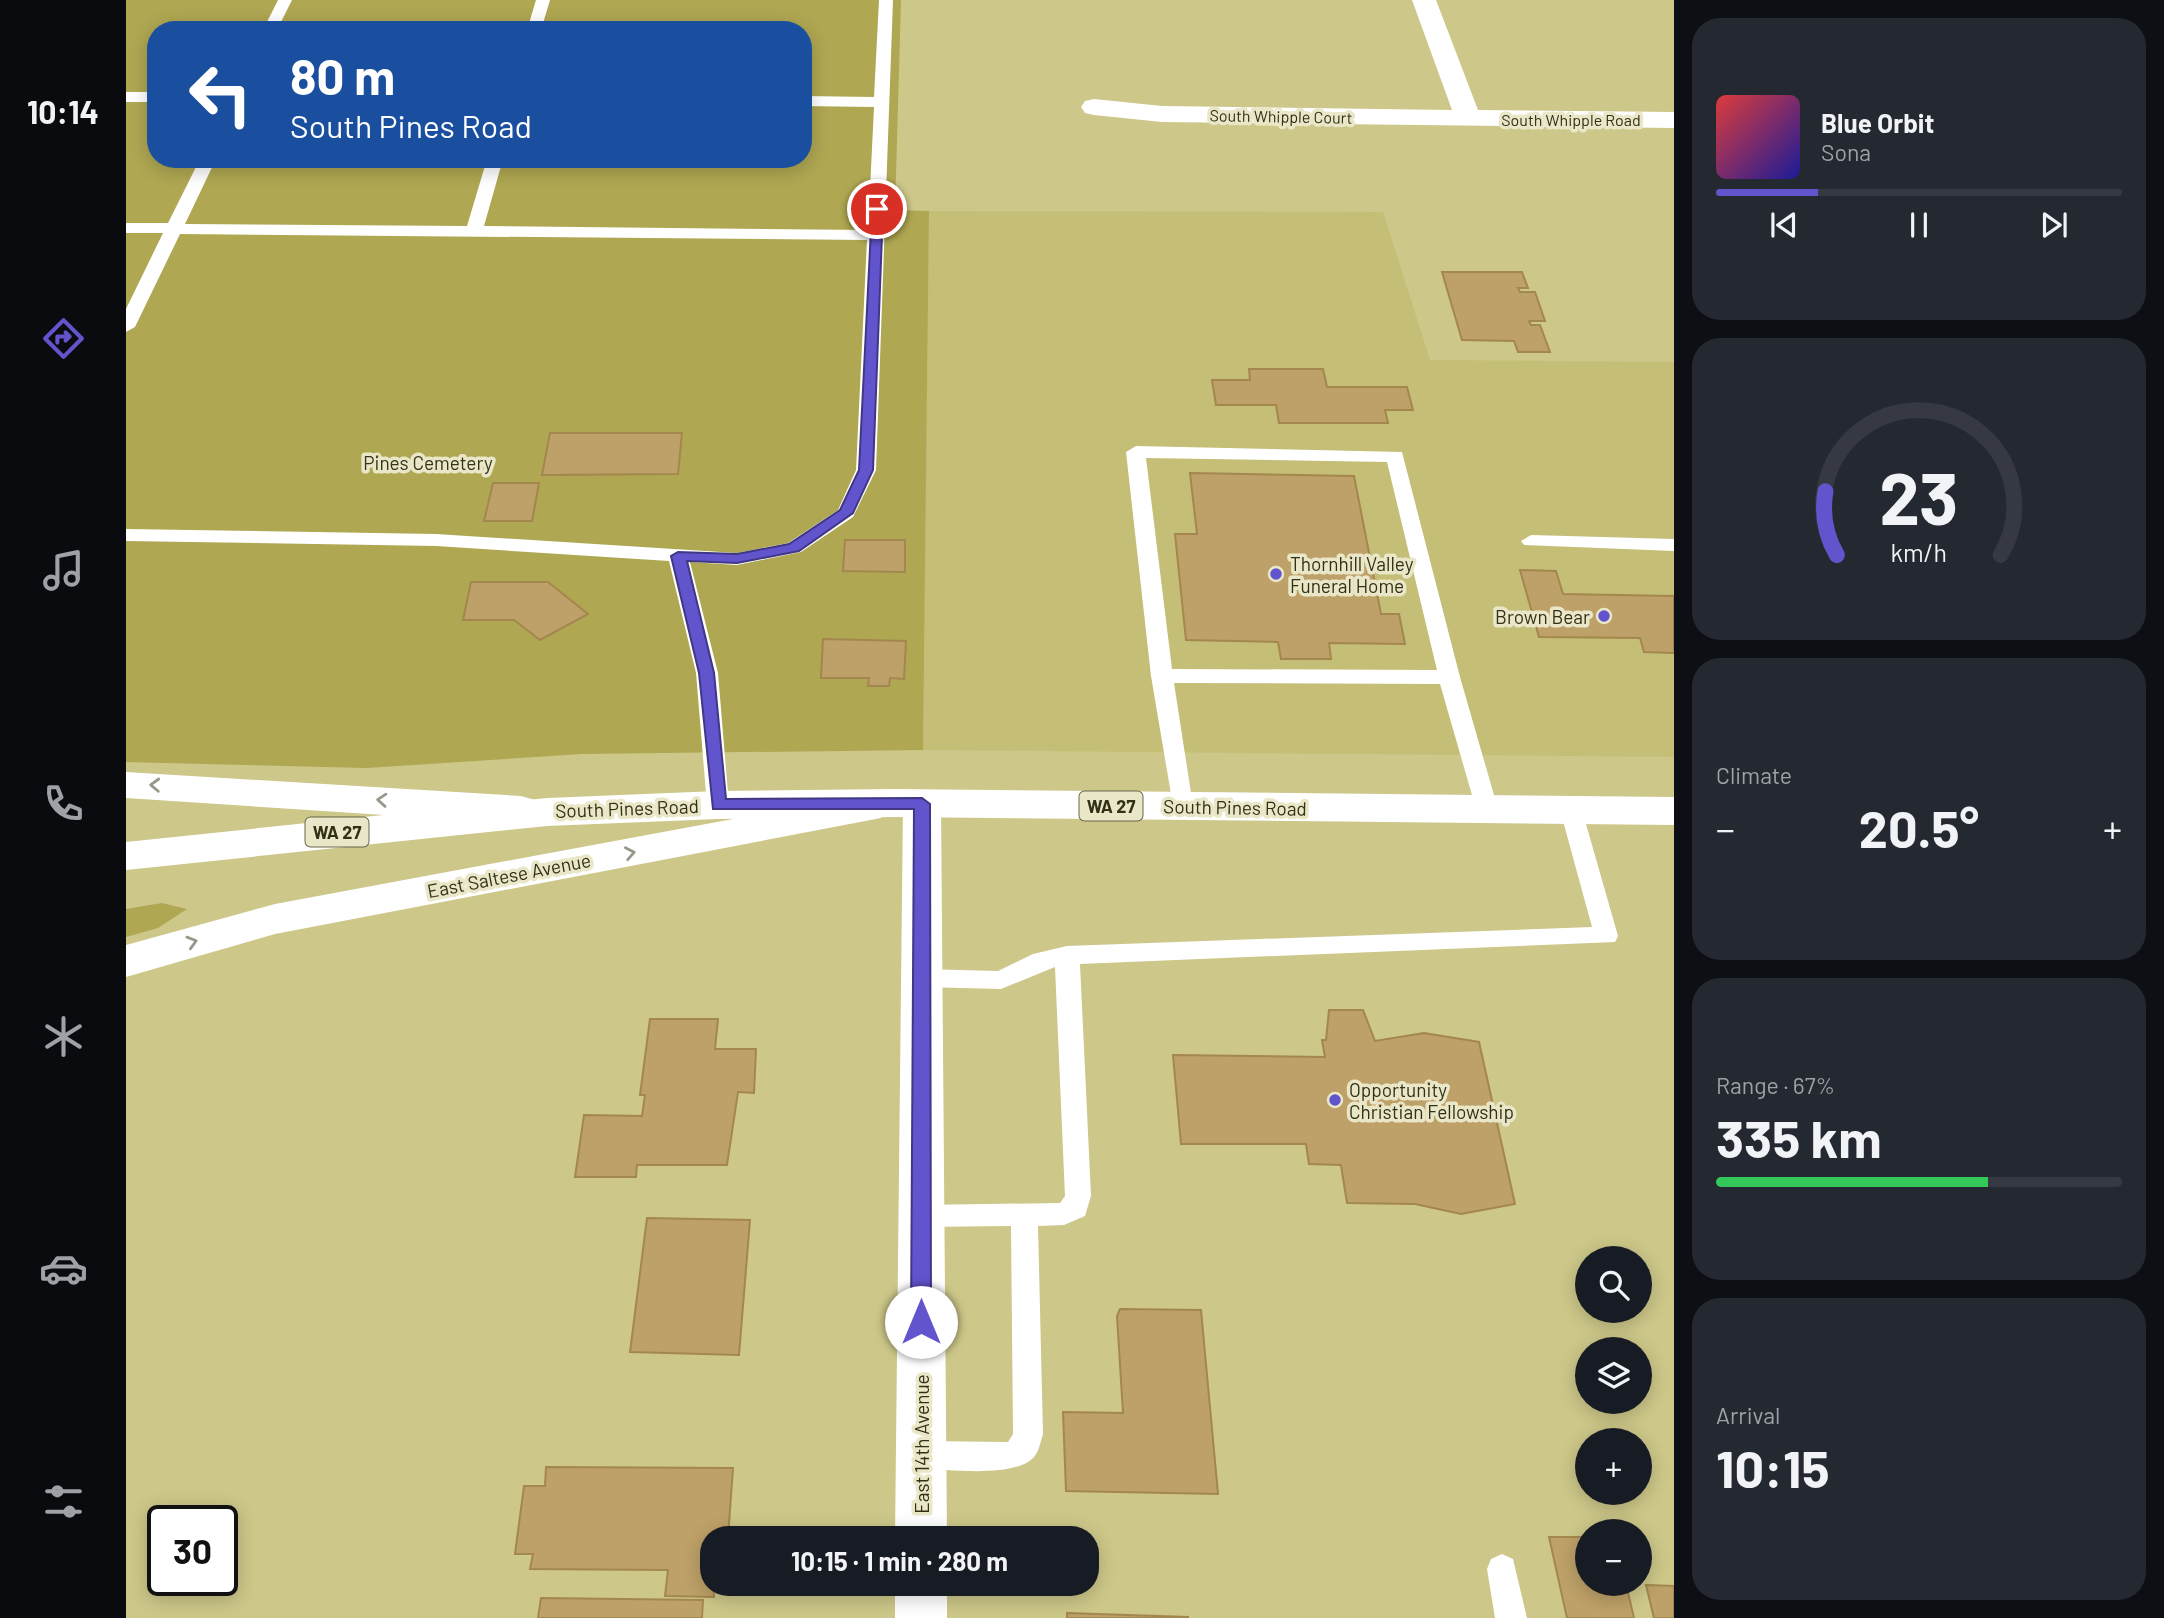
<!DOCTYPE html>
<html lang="en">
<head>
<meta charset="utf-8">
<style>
	:root { --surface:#171b24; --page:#242831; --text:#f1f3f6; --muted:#9ea1a6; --line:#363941; --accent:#6254cd }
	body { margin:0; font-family:Barlow,sans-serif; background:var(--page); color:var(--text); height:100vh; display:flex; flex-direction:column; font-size:26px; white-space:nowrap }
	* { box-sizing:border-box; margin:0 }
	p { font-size:23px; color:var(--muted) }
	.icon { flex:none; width:38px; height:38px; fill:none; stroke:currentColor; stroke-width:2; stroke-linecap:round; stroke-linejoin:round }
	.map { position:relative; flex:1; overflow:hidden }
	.drawer { display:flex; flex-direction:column; gap:18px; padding:18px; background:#0d0f14; width:490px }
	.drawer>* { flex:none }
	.top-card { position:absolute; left:21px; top:21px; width:665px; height:147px; border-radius:28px; box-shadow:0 4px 18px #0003; background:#1a4fa0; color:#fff; overflow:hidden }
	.fabs { position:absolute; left:1449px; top:1246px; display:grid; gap:14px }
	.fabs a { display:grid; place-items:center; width:77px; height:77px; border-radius:50%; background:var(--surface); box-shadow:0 4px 18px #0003; font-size:35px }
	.speed { position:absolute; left:21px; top:1505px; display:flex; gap:14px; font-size:35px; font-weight:700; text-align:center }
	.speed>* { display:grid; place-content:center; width:91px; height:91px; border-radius:50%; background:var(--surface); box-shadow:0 4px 18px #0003; line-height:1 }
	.speed .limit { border:4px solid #111; border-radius:10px; background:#fff; color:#111 }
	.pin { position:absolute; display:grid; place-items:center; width:60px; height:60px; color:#fff; margin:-30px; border:4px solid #fff; border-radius:50%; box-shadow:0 2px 7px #0007 }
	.me { position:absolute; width:77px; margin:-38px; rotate:0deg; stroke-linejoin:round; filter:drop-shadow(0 0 5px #0008) }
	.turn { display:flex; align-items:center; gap:24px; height:147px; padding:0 28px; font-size:32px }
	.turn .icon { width:91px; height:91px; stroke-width:2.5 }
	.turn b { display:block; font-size:49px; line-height:60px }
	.big { font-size:52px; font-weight:700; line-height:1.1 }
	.drawer .tile { flex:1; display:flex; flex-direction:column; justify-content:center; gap:10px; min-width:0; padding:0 24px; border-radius:28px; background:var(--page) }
	.drawer .dial { align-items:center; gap:0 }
	.dial svg { height:182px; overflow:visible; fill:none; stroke:var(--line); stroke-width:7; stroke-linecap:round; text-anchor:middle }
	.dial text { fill:var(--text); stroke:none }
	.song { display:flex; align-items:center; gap:21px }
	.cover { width:84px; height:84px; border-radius:10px; background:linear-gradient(135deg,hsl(0 70% 55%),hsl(240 70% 35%)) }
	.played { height:7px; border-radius:4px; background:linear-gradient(90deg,var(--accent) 25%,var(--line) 25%) }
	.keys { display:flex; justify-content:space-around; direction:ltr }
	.heat { display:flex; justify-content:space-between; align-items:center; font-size:38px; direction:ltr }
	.charge { height:10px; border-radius:5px; background:linear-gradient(90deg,#34c759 67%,var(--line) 0) }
	.trip { position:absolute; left:574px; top:1526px; width:399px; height:70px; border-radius:28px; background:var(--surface); box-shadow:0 4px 18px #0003; font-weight:700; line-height:70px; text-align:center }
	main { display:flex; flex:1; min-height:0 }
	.tabs { display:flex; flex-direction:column; width:126px; justify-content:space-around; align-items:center; background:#090b0e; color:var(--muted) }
	.tabs .icon { width:49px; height:49px }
	.tabs .current { color:var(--accent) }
	.tabs b { font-size:32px; color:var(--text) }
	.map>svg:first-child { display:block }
	.built { fill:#c4be77 }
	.green { fill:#afa752; fill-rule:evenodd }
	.building { fill:#bea168; stroke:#a3874e; stroke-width:2 }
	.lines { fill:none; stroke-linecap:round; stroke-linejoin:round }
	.lane { fill:#fff; fill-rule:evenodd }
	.street { fill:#fff; fill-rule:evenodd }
	.secondary { fill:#fff; fill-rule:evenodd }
	.primary { fill:#fff; fill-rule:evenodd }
	.oneway { stroke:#98988a }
	.route { fill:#6254cd; stroke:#403785; stroke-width:2 }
	.poi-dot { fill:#6254cd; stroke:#e9e7c8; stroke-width:2.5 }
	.labels { text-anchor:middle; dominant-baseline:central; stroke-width:7; stroke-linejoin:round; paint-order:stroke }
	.far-street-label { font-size:16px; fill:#323016; stroke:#e9e7c8 }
	.shield { fill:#e9e7c8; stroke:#69674b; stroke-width:2 }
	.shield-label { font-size:18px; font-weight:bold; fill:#323016 }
	.park-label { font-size:19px; fill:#35331a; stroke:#e9e7c8 }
	.poi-label { font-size:19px; fill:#323016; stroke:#e9e7c8; text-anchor:start }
	.street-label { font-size:19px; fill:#323016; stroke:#e9e7c8 }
</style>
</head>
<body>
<main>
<nav class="tabs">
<b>10:14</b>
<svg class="icon current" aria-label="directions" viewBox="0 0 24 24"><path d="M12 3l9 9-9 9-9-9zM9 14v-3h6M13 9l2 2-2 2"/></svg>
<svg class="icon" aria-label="music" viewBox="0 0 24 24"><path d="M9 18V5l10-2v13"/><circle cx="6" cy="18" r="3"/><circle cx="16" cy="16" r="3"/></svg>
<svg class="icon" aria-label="phone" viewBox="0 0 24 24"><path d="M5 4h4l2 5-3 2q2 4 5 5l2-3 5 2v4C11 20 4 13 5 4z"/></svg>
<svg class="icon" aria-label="climate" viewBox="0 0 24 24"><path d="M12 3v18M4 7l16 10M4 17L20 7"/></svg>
<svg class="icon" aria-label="car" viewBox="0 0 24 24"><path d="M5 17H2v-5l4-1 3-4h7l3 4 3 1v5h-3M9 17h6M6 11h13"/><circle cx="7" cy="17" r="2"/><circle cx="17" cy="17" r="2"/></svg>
<svg class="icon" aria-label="filters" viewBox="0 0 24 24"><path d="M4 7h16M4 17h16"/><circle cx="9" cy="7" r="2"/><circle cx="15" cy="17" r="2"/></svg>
</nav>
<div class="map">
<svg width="1548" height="1618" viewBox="0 0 1548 1618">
	<rect width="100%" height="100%" fill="#cdc789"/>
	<path class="built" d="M803,211l454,1 47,148 244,2v395l-751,-7z"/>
	<path class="green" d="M0,0h775l-6,210 34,1 -6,539 -341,4 -215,14 -241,-6zM30,30h647v129h-647z
		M36,903l25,6 -29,19 -32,9v-28z"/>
	<path class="building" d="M1316,272h80l6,16h-10l2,4h15l10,29h-16l2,4h9l10,27h-32l-4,-11 -52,-1z
		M1123,369h74l4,18h80l6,23h-28l3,13h-109l-3,-18h-60l-4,-25h38z
		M424,433h132l-4,41 -136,1z
		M1064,473l164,3 27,138h18l6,30 -76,-1 2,16h-50l-3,-17 -92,-2 -11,-106h22z
		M367,483h46l-7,38h-48z
		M719,540h60v32l-62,-1z
		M1394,570l36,1 7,23 111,2v57l-30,-1 -4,-14 -101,-1z
		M345,582h77l40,32 -48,26 -26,-20h-51z
		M697,639l83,2 -2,38 -14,-1 -1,8h-21l1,-8h-48z
		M1203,1010h34l12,31 49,-8 55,9 36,162 -54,10 -46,-10 -68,-1 -6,-38 -32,-1 -3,-20h-125l-8,-89 152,2 -3,-17h4z
		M524,1019h68l-3,30h41l-2,44 -16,-1 -11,73h-90l-1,12h-61l9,-62 58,1 3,-21h-5z
		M521,1218l103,2 -11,135 -109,-3z
		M994,1309l81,1 17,184 -152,-3 -3,-79 60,1 -6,-97z
		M420,1467l187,1 -5,70h-16l2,59 -49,-1 3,-26 -138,-1 3,-15h-18l9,-68h21z
		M1423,1537h38v47h39l8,34h-67z
		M1520,1585l28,1v32h-20z
		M415,1598l162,2 -1,18h-164z
		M941,1613l121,4v1h-121z"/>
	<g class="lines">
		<path class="lane" d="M152,0h14l-15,30h-14z
			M410,0h14l-9,30h-14z
			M753,0h14l-17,470 -23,47 -52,35 -64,13 -47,-3 28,111 11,132 -3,6h-16l-3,-6 -11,-132 -27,-112 -233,-15 -310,-5v-12l310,5 301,19 51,-10 50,-33 18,-40 11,-230 -687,-6 -45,93 -9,5v-23l37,-76h-37v-10h42l32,-64h16l-31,65 282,2 20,-67h16l-19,67 384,4 6,-123 -71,-1v-10l71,1z
			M0,92h30v10h-30z
			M1010,446l266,6 58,225 38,132 -3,6h-16l-3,-6 -36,-125 -266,-1 19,123 -3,6h-16l-23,-136 -25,-224zM1020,458l241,4 50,208 -265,-1z
			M1405,535l143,4v12l-150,-6 -3,-4z
			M1445,802l8,2 3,6 36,126 -3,6 -535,22 11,232 -6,20 -21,9 -26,1 5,208c-3,9 -4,19 -11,25 -22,19 -83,10 -111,10l-10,-4 -5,-10 5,-10 10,-4 87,1 5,-8 -2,-208 -90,1 -10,-3 -3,-8 3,-8 10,-3 139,-2 5,-7 -10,-229 -54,22 -80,-2 -9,-2 -3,-7 3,-7 9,-2 77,2 35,-17 34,-8 525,-19 -32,-117 3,-6z
			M1376,1554l11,5 14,59h-32l-8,-49 4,-10z"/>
		<path class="street" d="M1286,0h24l42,110 196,2v16l-512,-6 -68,-7 -9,-2 -4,-6 4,-6 9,-2 68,7 290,4z
			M796,790l14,4 5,10 6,734h-52l8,-734 5,-10z
			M769,1584h52v34h-52z"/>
		<path class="secondary" d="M0,772l395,24 14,4 5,10 -5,10 -14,4 -395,-26z
			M741,794l14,4 5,10 -5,10 -606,116 -149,43v-32l149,-41z"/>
		<path class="primary" d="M769,789l779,8v28l-779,-8 -177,2 -171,7 -421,44v-28l421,-44 171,-7z"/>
	</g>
	<defs><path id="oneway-chevron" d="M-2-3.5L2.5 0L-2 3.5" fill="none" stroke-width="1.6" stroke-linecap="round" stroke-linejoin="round" transform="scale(1.75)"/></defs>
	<g class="oneway">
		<use href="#oneway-chevron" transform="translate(29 785) rotate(-178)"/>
		<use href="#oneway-chevron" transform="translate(256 800) rotate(-176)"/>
		<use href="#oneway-chevron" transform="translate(504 853) rotate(-11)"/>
		<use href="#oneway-chevron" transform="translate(66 942) rotate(-16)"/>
	</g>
	<path class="route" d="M751,205l6,4 -10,261 -20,43 -54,38 -62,12 -50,-2 27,112 12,126 196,-1 8,6 1,518 -3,6 -7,3 -7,-3 -3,-6 3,-513h-201l-14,-136 -28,-117 7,-4 59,2 52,-10 51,-34 19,-40 13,-261z"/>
	<g class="poi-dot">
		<circle cx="1150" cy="574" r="7"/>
		<circle cx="1478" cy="616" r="7"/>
		<circle cx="1209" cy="1100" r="7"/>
	</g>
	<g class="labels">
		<g class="far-street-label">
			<text transform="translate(1155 116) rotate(1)">South Whipple Court</text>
			<text x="1445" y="119">South Whipple Road</text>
		</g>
		<g class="shield">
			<rect x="953.5" y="791.5" width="63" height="29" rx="5"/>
			<rect x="179.5" y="817.5" width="63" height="29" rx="5"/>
		</g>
		<g class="shield-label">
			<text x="985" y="806">WA 27</text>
			<text x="211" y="832">WA 27</text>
		</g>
		<g class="park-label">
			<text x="302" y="462">Pines Cemetery</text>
		</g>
		<g class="poi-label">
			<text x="1164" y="563">Thornhill Valley<tspan x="1164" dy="22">Funeral Home</tspan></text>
			<text x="1464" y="616" text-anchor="end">Brown Bear</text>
			<text x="1223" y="1089">Opportunity<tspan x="1223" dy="22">Christian Fellowship</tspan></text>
		</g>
		<g class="street-label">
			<text transform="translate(1109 807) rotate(1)">South Pines Road</text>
			<text transform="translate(501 808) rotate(-2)">South Pines Road</text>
			<text transform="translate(383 875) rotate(-11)">East Saltese Avenue</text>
			<text transform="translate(795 1444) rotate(-90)">East 14th Avenue</text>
		</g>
	</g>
</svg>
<div class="fabs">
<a><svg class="icon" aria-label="search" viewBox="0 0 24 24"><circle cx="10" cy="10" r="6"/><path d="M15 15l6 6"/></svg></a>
<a><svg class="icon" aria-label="layers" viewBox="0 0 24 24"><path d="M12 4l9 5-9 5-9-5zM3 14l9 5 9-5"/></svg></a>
<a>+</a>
<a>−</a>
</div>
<div class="speed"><div class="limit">30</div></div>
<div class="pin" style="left:751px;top:209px;background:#d93025"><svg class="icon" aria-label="arrive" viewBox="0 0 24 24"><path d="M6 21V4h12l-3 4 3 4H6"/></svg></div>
<svg class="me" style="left:795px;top:1322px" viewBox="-20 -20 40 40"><circle r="19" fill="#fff"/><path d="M0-13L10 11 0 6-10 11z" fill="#6254cd"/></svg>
<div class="trip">10:15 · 1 min · 280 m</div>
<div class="top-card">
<div class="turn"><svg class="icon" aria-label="left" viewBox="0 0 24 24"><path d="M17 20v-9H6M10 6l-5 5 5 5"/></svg><div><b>80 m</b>South Pines Road</div></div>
</div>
</div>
<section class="drawer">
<div class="tile">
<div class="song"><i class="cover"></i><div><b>Blue Orbit</b><p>Sona</p></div></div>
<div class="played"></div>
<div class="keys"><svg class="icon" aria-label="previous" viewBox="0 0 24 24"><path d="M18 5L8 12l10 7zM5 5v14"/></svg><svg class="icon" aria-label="pause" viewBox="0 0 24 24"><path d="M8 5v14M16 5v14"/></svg><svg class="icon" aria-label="next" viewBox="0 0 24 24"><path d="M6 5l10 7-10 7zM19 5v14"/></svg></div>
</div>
<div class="tile dial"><svg viewBox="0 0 100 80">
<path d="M14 69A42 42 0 1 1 86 69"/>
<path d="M14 69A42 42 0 0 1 9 41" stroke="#6254cd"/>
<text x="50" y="56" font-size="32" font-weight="700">23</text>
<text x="50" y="72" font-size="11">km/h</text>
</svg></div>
<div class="tile"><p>Climate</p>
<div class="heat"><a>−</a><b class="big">20.5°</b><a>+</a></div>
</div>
<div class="tile"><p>Range · 67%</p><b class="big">335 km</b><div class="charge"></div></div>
<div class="tile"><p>Arrival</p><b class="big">10:15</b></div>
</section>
</main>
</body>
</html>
